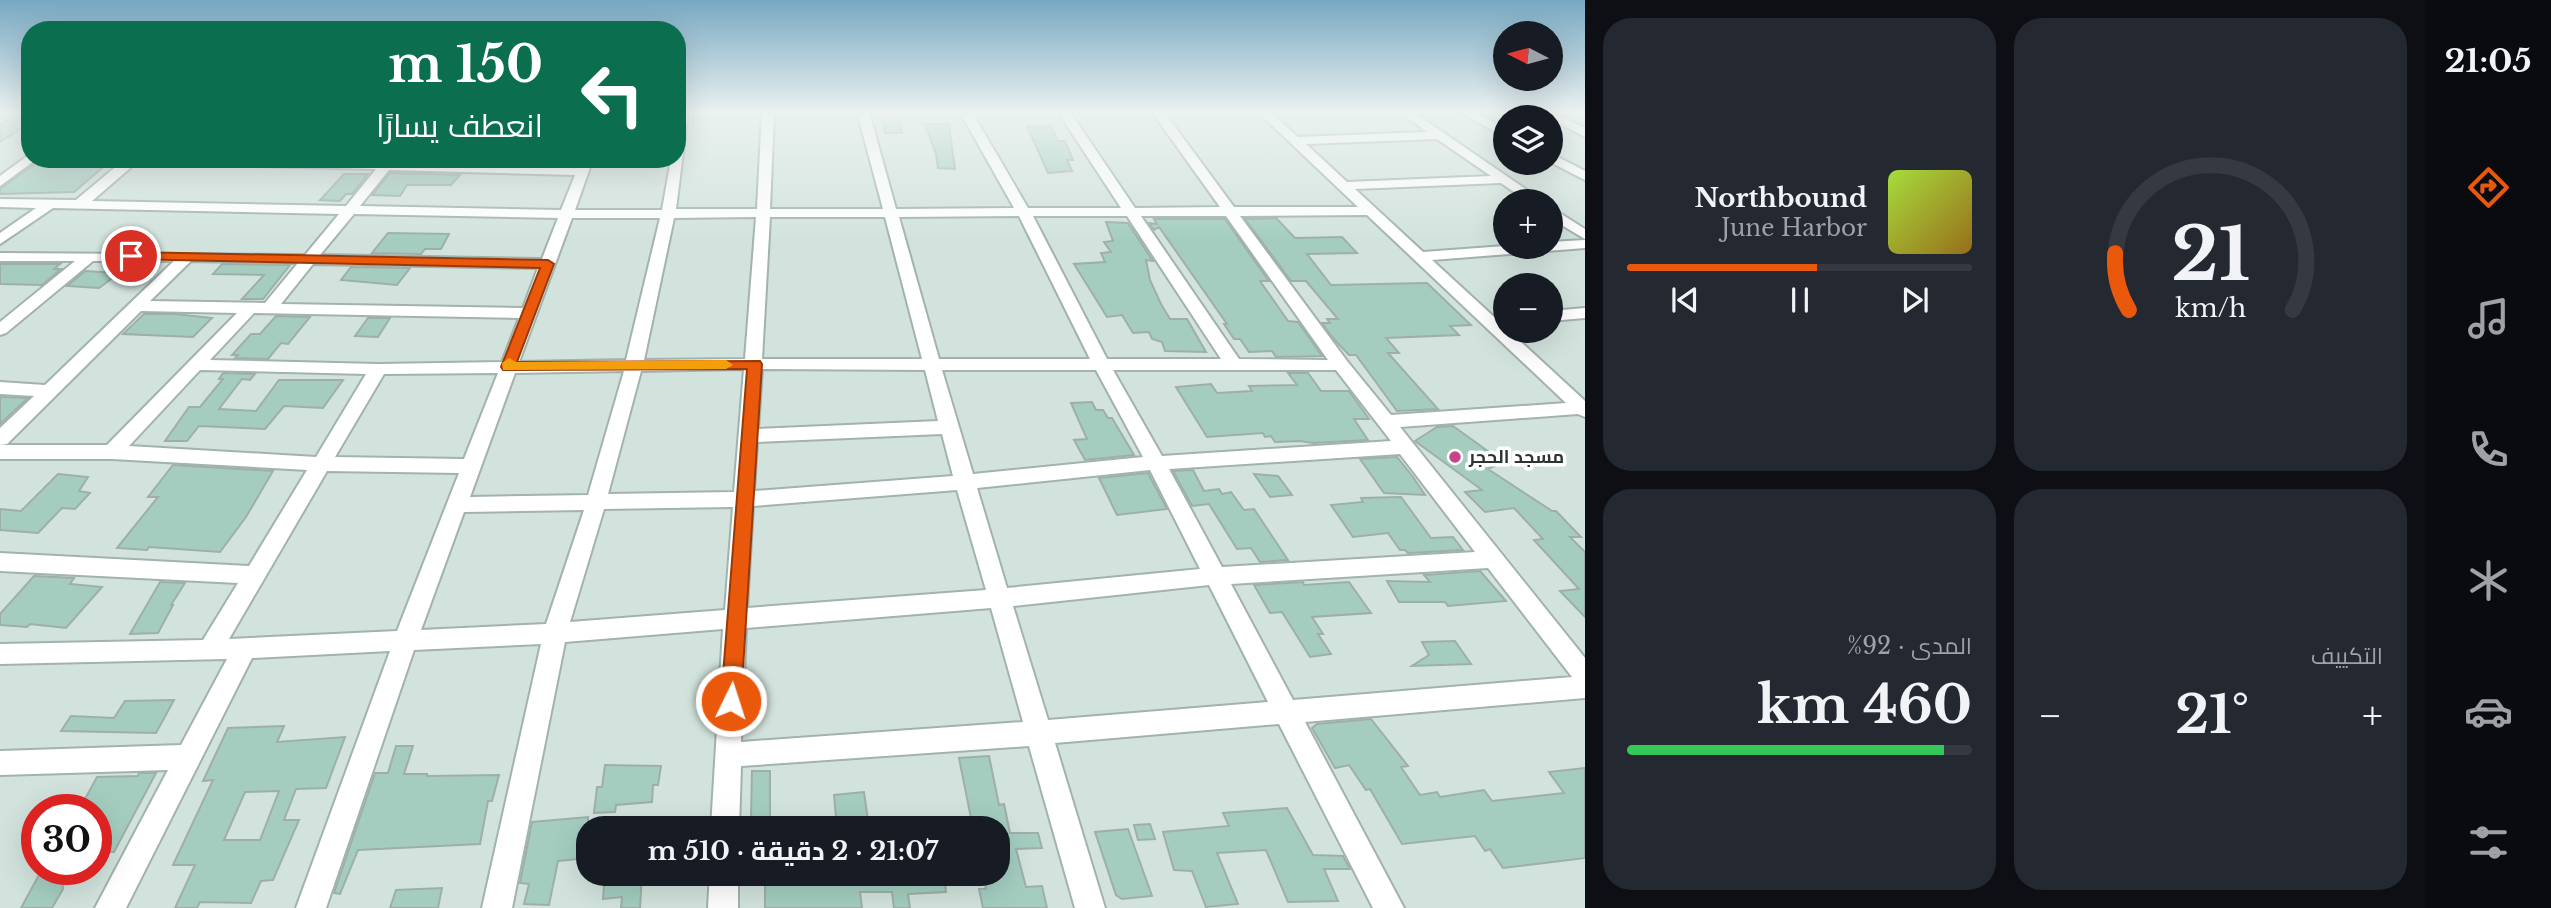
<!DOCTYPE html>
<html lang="ar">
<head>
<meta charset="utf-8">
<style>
	:root { --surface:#171b24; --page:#242831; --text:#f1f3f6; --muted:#9ea1a6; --line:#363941; --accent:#ea580c }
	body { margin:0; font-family:"Libre Baskerville",Cairo,serif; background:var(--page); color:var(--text); direction:rtl; height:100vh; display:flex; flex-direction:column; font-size:26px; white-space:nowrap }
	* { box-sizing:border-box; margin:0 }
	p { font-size:23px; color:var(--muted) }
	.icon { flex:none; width:38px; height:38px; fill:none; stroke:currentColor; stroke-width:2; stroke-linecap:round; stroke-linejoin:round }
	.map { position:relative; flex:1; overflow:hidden; direction:ltr }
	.details { display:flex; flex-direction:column; gap:18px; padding:18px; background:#0d0f14; width:840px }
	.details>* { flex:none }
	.top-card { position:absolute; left:21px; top:21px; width:665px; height:147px; border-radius:28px; box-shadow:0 7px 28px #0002; direction:rtl; background:#0b6e4f; color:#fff; overflow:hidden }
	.needle { width:46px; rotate:276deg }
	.controls { position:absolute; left:1493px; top:21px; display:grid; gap:14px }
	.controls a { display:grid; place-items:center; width:70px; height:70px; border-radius:50%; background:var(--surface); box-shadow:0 7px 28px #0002; font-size:35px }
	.speed { position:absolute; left:21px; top:794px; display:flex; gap:14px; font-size:35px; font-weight:700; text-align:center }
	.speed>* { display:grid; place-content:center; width:91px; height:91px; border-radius:50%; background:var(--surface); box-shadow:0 7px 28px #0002; line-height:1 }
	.speed .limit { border:10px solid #d22; background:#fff; color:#111 }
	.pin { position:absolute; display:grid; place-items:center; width:60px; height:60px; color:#fff; margin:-30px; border:4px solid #fff; border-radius:50%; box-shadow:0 2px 7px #0007 }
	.me { position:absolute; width:77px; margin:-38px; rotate:4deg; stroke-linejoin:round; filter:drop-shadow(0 0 5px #0008) }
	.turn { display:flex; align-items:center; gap:24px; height:147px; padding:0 28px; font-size:32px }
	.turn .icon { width:91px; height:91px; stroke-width:2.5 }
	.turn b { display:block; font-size:49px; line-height:60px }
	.big { font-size:52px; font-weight:700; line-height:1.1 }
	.details .card { flex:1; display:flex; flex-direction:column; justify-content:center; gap:10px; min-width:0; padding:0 24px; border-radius:28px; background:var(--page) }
	.details .dial { align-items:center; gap:0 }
	.dial svg { height:182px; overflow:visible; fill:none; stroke:var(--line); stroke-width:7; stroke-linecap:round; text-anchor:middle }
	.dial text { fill:var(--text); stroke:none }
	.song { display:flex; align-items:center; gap:21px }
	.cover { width:84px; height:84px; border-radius:10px; background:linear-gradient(135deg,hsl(80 70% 55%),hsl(40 70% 35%)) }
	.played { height:7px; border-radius:4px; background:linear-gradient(90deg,var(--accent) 55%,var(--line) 55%) }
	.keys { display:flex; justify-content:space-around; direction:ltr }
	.heat { display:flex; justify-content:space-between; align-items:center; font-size:38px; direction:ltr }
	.charge { height:10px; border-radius:5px; background:linear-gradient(90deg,#34c759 92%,var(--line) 0) }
	.details .tiles { flex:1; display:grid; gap:18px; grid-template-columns:repeat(2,1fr) }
	.trip { position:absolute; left:576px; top:816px; width:434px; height:70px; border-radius:28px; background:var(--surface); box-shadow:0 7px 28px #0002; font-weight:700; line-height:70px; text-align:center; direction:rtl }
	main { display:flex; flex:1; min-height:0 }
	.tabs { display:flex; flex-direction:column; width:126px; justify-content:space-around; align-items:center; background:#090b0e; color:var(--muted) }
	.tabs .icon { width:49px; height:49px }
	.tabs .selected { color:var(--accent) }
	.tabs b { font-size:32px; color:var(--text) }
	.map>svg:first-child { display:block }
	.building { fill:#a4cdc0; stroke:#9eafa9; stroke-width:2; fill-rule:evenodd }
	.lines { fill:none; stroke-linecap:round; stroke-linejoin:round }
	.street-casing { stroke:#a2b2ad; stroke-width:4 }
	.street { fill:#fff; fill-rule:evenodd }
	.route { fill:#ea580c; stroke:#983908; stroke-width:2 }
	.slow { fill:#f59e0b }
	.poi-dot { fill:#c84488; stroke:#fff; stroke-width:2.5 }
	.labels { text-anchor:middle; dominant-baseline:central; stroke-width:7; stroke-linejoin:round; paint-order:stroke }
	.poi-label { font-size:18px; font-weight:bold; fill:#2e3432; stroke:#fff; text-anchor:start }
</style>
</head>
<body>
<main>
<nav class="tabs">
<b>21:05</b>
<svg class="icon selected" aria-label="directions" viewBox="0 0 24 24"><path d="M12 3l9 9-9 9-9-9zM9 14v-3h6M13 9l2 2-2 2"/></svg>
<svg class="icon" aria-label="music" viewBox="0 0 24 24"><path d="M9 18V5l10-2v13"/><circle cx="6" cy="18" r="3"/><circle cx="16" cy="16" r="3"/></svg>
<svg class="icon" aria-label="phone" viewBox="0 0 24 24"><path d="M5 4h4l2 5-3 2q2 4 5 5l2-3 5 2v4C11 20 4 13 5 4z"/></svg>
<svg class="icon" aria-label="climate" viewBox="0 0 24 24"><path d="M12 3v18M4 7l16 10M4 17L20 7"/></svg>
<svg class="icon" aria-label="car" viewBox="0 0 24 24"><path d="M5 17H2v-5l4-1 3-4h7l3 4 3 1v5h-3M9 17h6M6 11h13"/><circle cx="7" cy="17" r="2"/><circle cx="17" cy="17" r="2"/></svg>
<svg class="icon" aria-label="filters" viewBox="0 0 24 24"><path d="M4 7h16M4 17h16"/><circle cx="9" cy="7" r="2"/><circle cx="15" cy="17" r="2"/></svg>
</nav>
<section class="details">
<div class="tiles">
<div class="card dial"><svg viewBox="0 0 100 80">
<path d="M14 69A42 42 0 1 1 86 69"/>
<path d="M14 69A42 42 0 0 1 8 44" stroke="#ea580c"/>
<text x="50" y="56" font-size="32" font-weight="700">21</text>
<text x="50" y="72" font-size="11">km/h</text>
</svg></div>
<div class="card">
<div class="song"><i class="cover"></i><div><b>Northbound</b><p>June Harbor</p></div></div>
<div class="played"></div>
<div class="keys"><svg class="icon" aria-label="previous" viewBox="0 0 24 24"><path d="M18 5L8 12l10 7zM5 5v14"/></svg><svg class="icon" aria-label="pause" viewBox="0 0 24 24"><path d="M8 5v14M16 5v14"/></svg><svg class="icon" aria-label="next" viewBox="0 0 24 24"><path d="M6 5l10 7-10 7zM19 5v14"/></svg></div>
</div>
<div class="card"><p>التكييف</p>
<div class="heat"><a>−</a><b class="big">21°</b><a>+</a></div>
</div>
<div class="card"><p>المدى · 92%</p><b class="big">460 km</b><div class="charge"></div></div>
</div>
</section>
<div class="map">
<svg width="1585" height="908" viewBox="0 0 1585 908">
	<rect width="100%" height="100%" fill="#d2e3dd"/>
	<path class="building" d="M19,112h11v11l-30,19v-17z
		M882,118h16l4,15h-17z
		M925,124h24l6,45 -17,-1 -2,-14z
		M1050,125l8,16h7l8,19h-6l5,11 -24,2 -21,-47 17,1z
		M36,159h30l-7,5 49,-1 -34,29 -74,2v-5l36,-26z
		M390,173l70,2 -9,10h-44l-7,11 -28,-1z
		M344,174h24l-16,20h-6l-6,7 -20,-1z
		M1276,218l19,20 47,-1 15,16 -50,1 24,31 96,-2 44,42 -21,1 9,9 -73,3 13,15h-11l50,56 -41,2 -41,-56h-7l-17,-18 -10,-14h8l-3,-4h11l-32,-38h-15l-46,-62z
		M1154,219h71l44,62h-9l28,40 10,1 24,34 -46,1 -4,-6 -23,1 -9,-13h-6l-10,-15h3l-68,-97 -5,3 -5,-7 8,1z
		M1106,222l22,1 25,38 -7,-1 4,20 11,24 9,15h17l19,33 -41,-1 -3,-9 -10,-3 -3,-7 -16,1 -11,-18 -15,2 -33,-53 31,-2 -4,-9 10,-1 -7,-10 9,-1z
		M388,233l61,1 -8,15h-16l-4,5 -49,-1z
		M0,264h60l-6,5h7l-19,16 -42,-1z
		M222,264l68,1 -27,34h-21l22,-24 -51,-1z
		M351,267l59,1 -13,17 -56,-5z
		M85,271l34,2 -20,15 -32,-2z
		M144,314h31l37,4 -19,19 -70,-3z
		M276,316l34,1 -22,27 -7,-1 -13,16 -33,-1 3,-3h-6l19,-21h9z
		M368,318h22l-12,19 -23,-1z
		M223,373l32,1 -5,6 -8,-1 -23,30 37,2 23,-31h64l-20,28 -39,-2 -19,23 -66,-3 -12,15h-22l24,-34h11l23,-28h-4z
		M1288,373h20l13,18h28l20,28h-15l14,21 -55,3 -13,-2 -25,1 -4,-6 -6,1 -2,-4 -56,4 -31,-50 35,-3 6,9 35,-2 -3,-5 48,-1z
		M0,397l28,1 -28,26z
		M1092,402l4,8h7l5,8h4l22,37 -49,5 -11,-20 13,-1 -16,-36z
		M1453,426l50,36 -15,7 64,42h4l25,26h-11l15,15v65l-25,-26 19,-2 -45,-49 9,-1 -29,-31 -29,4 -20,-20 17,-2 -67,-49 22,-14z
		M1397,457l16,20 12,18 -41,-2 -24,-34z
		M173,465l100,6 -27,46 -26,35 -71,-5 -2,3 -30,-2 41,-51h-10z
		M1193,470l11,21 15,-2 3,5 9,-2 13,18 10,-1 34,51 -28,2 -9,-14 -14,1 -28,-45 -17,2 -19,-35z
		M1148,473l19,36 -50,6 -18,-37z
		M58,474l30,3 -9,14 11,2 -15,16 -13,-1 -24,25 -38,-3v-21l21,2z
		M1254,474l24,2 14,19 -22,2z
		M1401,497l30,41 22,-1 10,13 -55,3 -3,-3h-5l-12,-17 -35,4 -22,-32 32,-3 -2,-4z
		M1480,571l26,30 -58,5 -3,-4h-46l-12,-21 43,1 -6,-7z
		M34,576l40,2 -4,6 32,3 -36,41 -36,-4 -3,3 -27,-2v-11z
		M160,582l25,1 -14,22h2l-15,28 -28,1z
		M1303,582l1,3 45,-3 22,31 -59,4 11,17h-5l13,20 -21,3 -28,-45 -12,1 -16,-28z
		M1455,641l16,23 -59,2 17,-11 -7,-13z
		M174,700l-18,33 -95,-2 10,-15 43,2 11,-17z
		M1371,719l37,47 -7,1 19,28 17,-3 3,5 44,-7 8,11 72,-8 -15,-21 36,-4v90l-82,10 -13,-19 -5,2 -10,-15 -73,8 -32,-55 -4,1 -17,-25 -14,3 -23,-40 5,-4z
		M284,726l-7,16 68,-5 -19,51 -30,1 -12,31h15l-26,60 -12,1 -10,22 -51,-1 -3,6h-22l20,-43h-22l40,-85 -10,1 25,-53zM279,791l-19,49h-36l21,-48z
		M396,746h17l-9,28h23v2l72,-1 -7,26h-4l-8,43 -122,6 -18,44 -6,-1 41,-120h13z
		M989,756l10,49 5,-1 6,29h28l4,15 -26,1 10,38 16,-1 5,22h-64l-4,-19h7l-4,-16h16v-45h-25l-14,-70z
		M605,765l56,1 -3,19h-5l-1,17 -36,3 -1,7 -21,1 3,-26h5z
		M752,771h18v46h-19z
		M139,773h17l-42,79 -18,-1v-41h-17l18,-33 41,-1z
		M864,792l5,36h-32l-3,-33z
		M1287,808l26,47 30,1 7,13h-26l14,32 -50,1 -22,-52 -49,3 21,51 -32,3 -14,-36 -18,-1 -11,-38 66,-6 -6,-13z
		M588,817v41l-30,3 -9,44 -25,-1 5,-20 -9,-1 12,-61z
		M1150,824l5,15 -17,1 -4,-15z
		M1128,829l24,67 -30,3 -6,-4 -21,-63z
		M605,873h37l-2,35h-19l1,-11 -19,2z
		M765,873h179l2,19 -38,2 2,14h-16l-2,-16h-32l2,16h-97z
		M62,874l1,15 -11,19h-31l18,-33z
		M442,888l-4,20h-48l6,-18z"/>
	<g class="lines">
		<defs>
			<path id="street" d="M0,112h10l-10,5z
				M677,112h11l-12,97h81l5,-97h12l-4,97h113l-26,-97h12l27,97 118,-1 -54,-96h12l56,96h93l-63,-96h12l65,96 85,-1 -68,-95h12l70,95h124l-100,-95h12l28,25 129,-5 -27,-20h13l130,89h-16l-26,-18 -146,6 68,63 82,-6 45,1v-5l35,-2v8l-153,12 73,67v4h4l76,70v16l-7,-3 -178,13 185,231v40l-280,24 99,186h-31l-94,-184 -224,19 50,165h-30l-46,-162 -288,20 -2,62h-28l12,-199 -158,13 -53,266h-30l59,-264 -127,6 -88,258h-30l94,-257 -138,7 -126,250h-31l73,-138 -168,5v-24l181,-6 46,-86 -227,5v-20l203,-4 35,-57 -238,-12v-18l249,13 58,-96 -195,-11h-112v-31l34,-32 -34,-2v-12l45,3 129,-124h-81l-87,72 -6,2v-13l75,-61h-75v-8l305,2 34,-41 -286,-6 -53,36v-11l36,-25 -36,-1v-8l76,1 49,-41 257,3 11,-3 2,3 183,5 3,-8h12l-18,51h87l9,-51h6zM1437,139l54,37 -144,6 -41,-38zM136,163l240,6 -30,37 -254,-5zM389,170l186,5 -14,35 -201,-4zM354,214l204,4 -16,41 -222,-4zM1367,215l199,188 -175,12 -44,-54 -107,-145zM1019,216l71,143h-151l-40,-142zM1033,216h94l94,143h-114zM1141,216h85l102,144 -89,-1zM756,217l-11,142 -101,1 30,-142zM770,217h115l37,142h-160zM572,218h88l-34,142 -107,2zM191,261l107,2 -33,40 -115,-2zM313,264l225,4 -15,40 -242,-4zM141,311l96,2 -130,132h-107l7,-1zM254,313l265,5 -17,44 -124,2 -168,-4zM744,369l-10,123 -126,2 33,-123zM762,369l163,1 13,51 -180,8zM200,370l166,4 -50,83 -187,-11zM942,370h154l47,87 -170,17zM1113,370h223l55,71 -229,15zM624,371l-36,124 -118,2 45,-124zM498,373l-34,86 -129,-2 49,-83zM942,434l11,42 -199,15 3,-49zM1400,454l75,98 -253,15 -53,-98zM1150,470l50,99 -193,19 -30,-100zM327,471l132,2 -62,158 -168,8zM957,490l29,100 -239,18 6,-102zM733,507l-8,103 -155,12 34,-113zM584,510l-38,114 -125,6 43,-118zM1488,568l84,109 -279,23 -62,-116zM1209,585l59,117 -220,18 -35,-114zM991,608l32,114 -282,20 5,-114z
				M1460,112h14l31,16v9z
				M1537,112h14l34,16v9z
				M1550,153l35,18v9l-35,-18z
				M30,154v5l4,2 -34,25v-10z
				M1550,207l35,22v10l-35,-21z
				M1585,308v10l-35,3v-10z
				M710,873h28v35h-30z"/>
		</defs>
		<use href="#street" class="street-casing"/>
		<use href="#street" class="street"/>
	</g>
	<linearGradient id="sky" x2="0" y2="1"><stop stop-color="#77a8c2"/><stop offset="0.47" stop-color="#ebf2f0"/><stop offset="1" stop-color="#ebf2f0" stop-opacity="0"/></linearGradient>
	<rect width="1585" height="239" fill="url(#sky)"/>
	<path class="route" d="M131,252l417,8 6,4 -37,98 243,-1 2,3 -21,337 -3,6 -7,3 -7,-3 -3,-6 26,-332 -244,1 -2,-3 39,-99 -414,-9v-6z"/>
	<path class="slow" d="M509,358l7,4 210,-2 7,5 -7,4 -223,1 -1,-7z"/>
	<circle class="poi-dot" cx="1455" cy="457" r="7"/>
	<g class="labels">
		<g class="poi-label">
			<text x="1469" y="457">مسجد الحجر</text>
		</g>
	</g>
</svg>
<div class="controls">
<a><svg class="needle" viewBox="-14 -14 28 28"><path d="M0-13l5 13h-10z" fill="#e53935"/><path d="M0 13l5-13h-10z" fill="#9ea1a6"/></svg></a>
<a><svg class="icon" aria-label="layers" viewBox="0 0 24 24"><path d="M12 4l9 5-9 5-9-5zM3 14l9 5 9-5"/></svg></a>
<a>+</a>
<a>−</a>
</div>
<div class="speed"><div class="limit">30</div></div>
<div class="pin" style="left:131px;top:256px;background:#d93025"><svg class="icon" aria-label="arrive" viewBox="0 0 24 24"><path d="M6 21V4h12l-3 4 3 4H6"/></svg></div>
<svg class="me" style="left:731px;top:701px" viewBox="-20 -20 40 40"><circle r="17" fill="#ea580c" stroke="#fff" stroke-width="3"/><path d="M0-11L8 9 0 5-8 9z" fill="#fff"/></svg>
<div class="trip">21:07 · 2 دقيقة · 510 m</div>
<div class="top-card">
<div class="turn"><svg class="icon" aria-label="left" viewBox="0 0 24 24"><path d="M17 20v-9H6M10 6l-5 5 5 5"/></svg><div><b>150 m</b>انعطف يسارًا</div></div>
</div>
</div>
</main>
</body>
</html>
